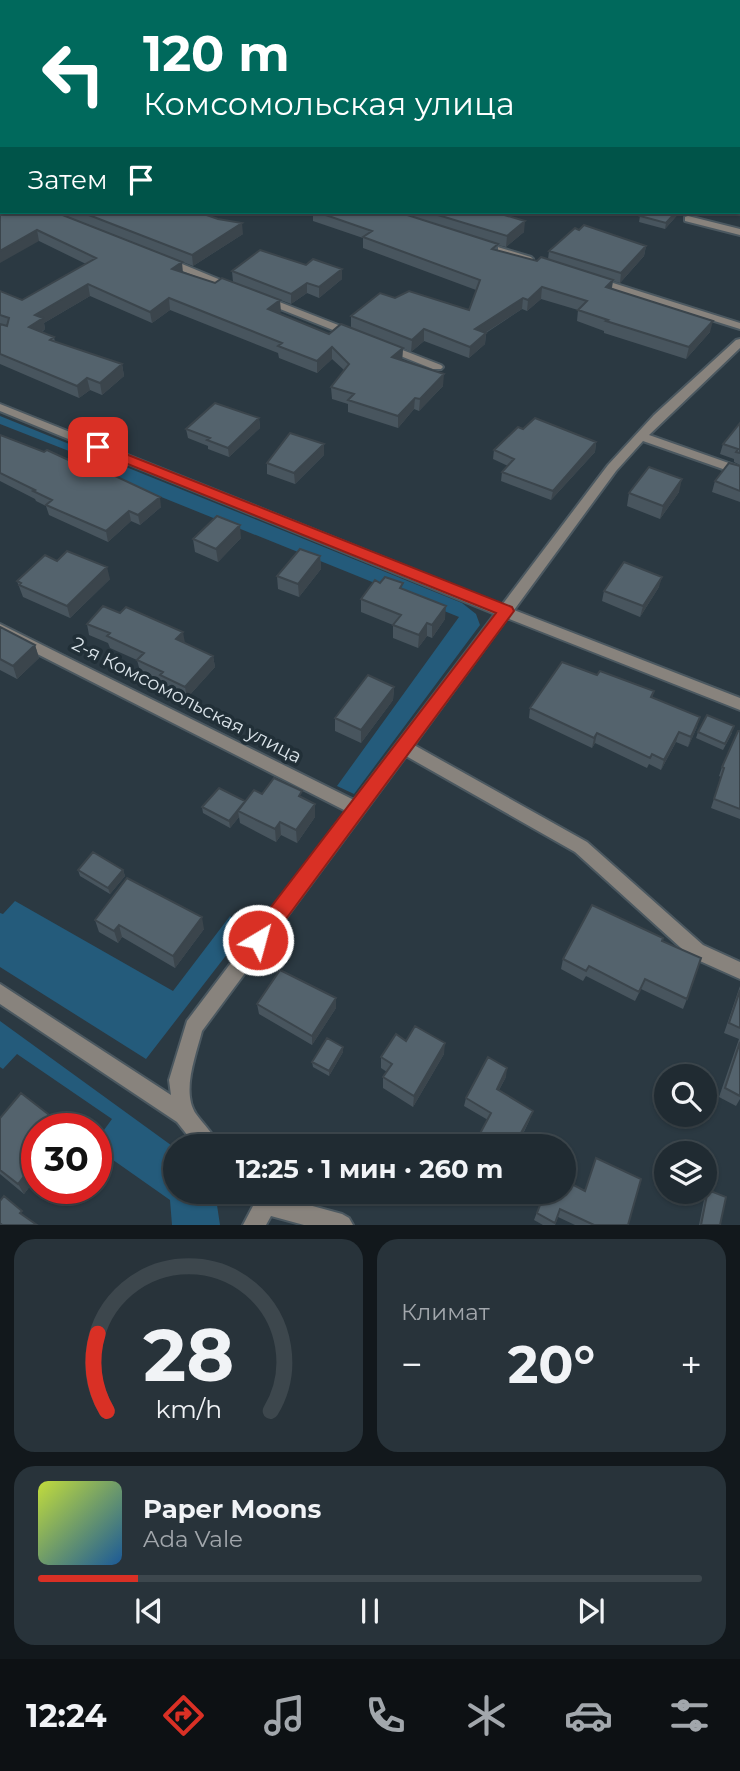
<!DOCTYPE html>
<html lang="ru">
<head>
<meta charset="utf-8">
<style>
	:root { --surface:#202b32; --page:#28333a; --text:#f1f3f6; --muted:#a2a7ac; --line:#3d474d; --accent:#d93025 }
	body { margin:0; font-family:Montserrat,sans-serif; background:var(--page); color:var(--text); height:100vh; display:flex; flex-direction:column; font-size:26px; white-space:nowrap }
	* { box-sizing:border-box; margin:0 }
	p { font-size:23px; color:var(--muted) }
	.icon { flex:none; width:38px; height:38px; fill:none; stroke:currentColor; stroke-width:2; stroke-linecap:round; stroke-linejoin:round }
	.map { position:relative; height:1225px; overflow:hidden }
	.details { display:flex; flex-direction:column; gap:14px; padding:14px; background:#12181c; flex:1 }
	.details>* { flex:none }
	.guide { position:absolute; left:0px; top:0px; width:740px; height:214px; box-shadow:0 2px 5px #0004,0 0 0 2px var(--line); background:#00695c; color:#fff; overflow:hidden }
	.buttons { position:absolute; left:654px; top:1064px; display:grid; gap:14px }
	.buttons a { display:grid; place-items:center; width:63px; height:63px; border-radius:50%; background:var(--surface); box-shadow:0 2px 5px #0004,0 0 0 2px var(--line); font-size:35px }
	.speed { position:absolute; left:21px; top:1113px; display:flex; gap:14px; font-size:35px; font-weight:700; text-align:center }
	.speed>* { display:grid; place-content:center; width:91px; height:91px; border-radius:50%; background:var(--surface); box-shadow:0 2px 5px #0004,0 0 0 2px var(--line); line-height:1 }
	.speed .limit { border:10px solid #d22; background:#fff; color:#111 }
	.pin { position:absolute; display:grid; place-items:center; width:60px; height:60px; color:#fff; margin:-30px; border-radius:14px; box-shadow:0 4px 10px #0006 }
	.me { position:absolute; width:77px; margin:-38px; rotate:37deg; stroke-linejoin:round; filter:drop-shadow(0 0 5px #0008) }
	.turn { display:flex; align-items:center; gap:24px; height:147px; padding:0 28px; font-size:32px }
	.turn .icon { width:91px; height:91px; stroke-width:2.5 }
	.turn b { display:block; font-size:49px; line-height:60px }
	.then { display:flex; align-items:center; height:66px; padding:0 28px; background:#0003; gap:14px; font-size:26px }
	.big { font-size:52px; font-weight:700; line-height:1.1 }
	.details .widget { flex:1; display:flex; flex-direction:column; justify-content:center; gap:10px; min-width:0; padding:0 24px; border-radius:21px; background:var(--page) }
	.details .dial { align-items:center; gap:0 }
	.dial svg { height:182px; overflow:visible; fill:none; stroke:var(--line); stroke-width:7; stroke-linecap:round; text-anchor:middle }
	.dial text { fill:var(--text); stroke:none }
	.song { display:flex; align-items:center; gap:21px }
	.cover { width:84px; height:84px; border-radius:10px; background:linear-gradient(135deg,hsl(70 70% 55%),hsl(210 70% 35%)) }
	.played { height:7px; border-radius:4px; background:linear-gradient(90deg,var(--accent) 15%,var(--line) 15%) }
	.keys { display:flex; justify-content:space-around; direction:ltr }
	.heat { display:flex; justify-content:space-between; align-items:center; font-size:38px; direction:ltr }
	.details .tiles { flex:1; display:grid; gap:14px; grid-template-columns:1fr 1fr }
	.widget:last-child { grid-column:span 2 }
	.trip { position:absolute; left:163px; top:1134px; width:413px; height:70px; border-radius:35px; background:var(--surface); box-shadow:0 2px 5px #0004,0 0 0 2px var(--line); font-weight:700; line-height:70px; text-align:center }
	.tabs { display:flex; height:112px; justify-content:space-around; align-items:center; background:#0d1114; color:var(--muted) }
	.tabs .icon { width:49px; height:49px }
	.tabs .selected { color:var(--accent) }
	.tabs b { font-size:32px; color:var(--text) }
	.map>svg:first-child { display:block }
	.green { fill:#245b7b }
	.lines { fill:none; stroke-linecap:round; stroke-linejoin:round }
	.service-casing { stroke:#4b5860; stroke-width:4 }
	.minor-casing { stroke:#4b5860; stroke-width:4 }
	.tertiary-casing { stroke:#4b5860; stroke-width:4 }
	.service { fill:#88837d; fill-rule:evenodd }
	.minor { fill:#88837d; fill-rule:evenodd }
	.tertiary { fill:#88837d; fill-rule:evenodd }
	.rail-casing { stroke:#b3bdc4; stroke-width:4.5 }
	.rail { stroke:#212f37; stroke-width:2.5; stroke-dasharray:9; stroke-linecap:butt }
	.wall { fill:#48555e }
	.shaded-wall { fill:#3b454c }
	.building { fill:#54636d; stroke:#3b454c; stroke-width:2 }
	.route { fill:#d93025; stroke:#8d1f18; stroke-width:2 }
	.labels { text-anchor:middle; dominant-baseline:central; stroke-width:7; stroke-linejoin:round; paint-order:stroke }
	.street-label { font-size:19px; fill:#dbe4ea; stroke:#212f37 }
</style>
</head>
<body>
<div class="map">
<svg width="740" height="1225" viewBox="0 0 740 1225">
	<rect width="100%" height="100%" fill="#2b3942"/>
	<path class="green" d="M0,416l462,187 14,11 4,11 -126,169 -17,-8 122,-169 -392,-158 7,-6 -74,-29z
		M15,901l158,90 57,-75 18,11 -102,132 -146,-92v-54l3,1z
		M0,1021l175,127v44h40l5,33h-48l-2,-25 -74,-52v-7l16,-22 -95,-65 -14,15 -3,-2z"/>
	<g class="lines">
		<defs>
			<path id="service" d="M167,0h8l1,2h-8z
				M0,42h2l-2,7z"/>
			<path id="minor" d="M573,0h83l-86,2z
				M0,3h2v4h-2z
				M688,216l52,13v6l-55,-14v-4z
				M481,242l50,15 2,2 -5,3 -50,-15v-4z
				M162,259h8l70,29 -9,2 -69,-27z
				M594,277l146,46v6l-150,-47v-4z
				M264,296l92,36 1,2 -5,3 -4,-1 -88,-35v-4z
				M740,339v9l-91,87 91,32v8l-97,-34 -27,30 -102,139 226,88v12l-233,-92 -93,127 173,97 116,103 37,17v17l-49,-22 -116,-105 -169,-96 -204,275c-6,24 -21,61 -6,83 8,11 18,20 23,32h-23l-19,-24 -177,-118v-20l171,111 -2,-15 18,-59 159,-210 -346,-176v-11l354,176 141,-186 -495,-203v-7l502,201 106,-140 46,-50 82,-75z
				M387,344l54,21 2,2 -2,2h-8l-50,-20 -1,-2z
				M244,1192h24l4,3 70,19 7,4 4,7h-49l-33,-9 -5,9h-23l10,-19 -6,-7z"/>
			<path id="tertiary" d="M2,150v6l-2,1v-6z"/>
		</defs>
		<use href="#service" class="service-casing"/>
		<use href="#minor" class="minor-casing"/>
		<use href="#tertiary" class="tertiary-casing"/>
		<use href="#service" class="service"/>
		<use href="#minor" class="minor"/>
		<use href="#tertiary" class="tertiary"/>
		<defs>
			<path id="rail" d="M312,2l9,-2
				M329,2l9,-2
				M361,2l9,-2"/>
		</defs>
		<use href="#rail" class="rail-casing"/>
		<use href="#rail" class="rail"/>
	</g>
	<path class="wall" d="M738,5h2v119h-2z
		M0,192l183,80 98,40 -2,1 50,21 22,-6v-12l44,-18 74,12 7,-20 -113,-42v-10l-50,-17v-9h181l30,20 -18,15 -8,-2v6l39,10 11,-2 1,-8 97,-5 -2,10 -24,27 -7,-2 -1,7 98,44 -24,27 -82,-26v-2l-27,-10 1,-11 -37,-11 -14,12 -5,-2 -36,24 -1,11 -16,14 -45,-17 -13,11 -8,-4 -1,12 -1,1 42,25 -24,25 -5,-2 -16,19 -50,-16v-8l-16,-5 -1,-12 13,-17 -12,-11 -15,14 -38,-15 -1,-5 -108,-43 -18,13 -62,-27 -46,27 1,6 -3,3 12,5 1,5 67,22 2,12 -22,19 -12,-5 -11,8 -79,-34v-73l22,9 64,-36 -47,-23z
		M56,212h142l45,22 -50,32z
		M644,212h36l-15,17 -26,-7 1,-6z
		M306,265l36,4v10l-23,19 -12,-5 -16,11 -58,-22 -1,-11z
		M259,418l1,10 -31,29 -21,-8v-3l-20,-8 -2,-9z
		M740,423v42l-6,-3v-3l-14,-5 3,-10z
		M523,429l73,13 -1,10 -44,48 -50,-19 1,-9 6,-6 -15,-7 1,-9z
		M0,435l161,72 -21,18 -9,-4 -23,21 -59,-27 -3,-9 -10,-5 -1,-2 -35,-18z
		M324,455l-29,29 -28,-10v-11z
		M740,466v36l-28,-10 3,-11z
		M679,492l-19,27 -33,-13 2,-13z
		M241,538l-23,24 -23,-10 -2,-13z
		M320,556l1,13 -22,28 -21,-8 -1,-13z
		M57,561l53,18 -40,39 -47,-21 -6,-16z
		M659,587l-19,30 -38,-16 2,-10z
		M403,590l42,29 -13,19 -5,-2 -9,12 -25,-10v-13l-32,-13v-13z
		M87,624l126,32 2,11 -28,31 -25,-12 -1,-5 -21,-10 -3,-11 -27,-12 -2,-5 -19,-8z
		M0,627l35,18 4,13 -22,21 -17,-9z
		M597,675l57,16 -2,7 45,29 -9,20 -12,-5 -15,28 -12,-6 -2,4 -52,-25 -3,5 -63,-30 1,-10z
		M394,687l-1,13 -32,43 -26,-12v-13z
		M740,731v88l-29,-11 10,-31 -2,-1 3,-9z
		M698,732l34,1 -9,17 -27,-12z
		M262,794l41,4 12,19 -18,26 -16,-8 -5,7 -36,-19 -1,-6 -9,11 -27,-15 -1,-6 43,-6z
		M78,870h45l2,6 -15,18 -30,-18z
		M95,920l109,9 -29,39 -53,-31 -4,6 -19,-11z
		M662,941l25,58 -4,10 -42,-20 -6,12 -49,-25 -3,5 -22,-12 2,-10z
		M740,986v113l-4,7 -17,-9 20,-58 -15,-6z
		M336,998v10l-24,37 -53,-31 -2,-10z
		M406,1041l38,13 -31,53 -30,-19v-11l4,-5 -6,-4v-11z
		M343,1047v5l-14,24 -16,-9 -1,-5z
		M506,1077l-7,13 31,29 -7,15 19,12h-67l1,-5 12,-21 -24,-14 2,-8z
		M0,1118l57,3 4,8h-24v33l-1,1 1,2v12l-13,17 -24,-20z
		M708,1190l12,35h-21l6,-30z
		M532,1192h32l64,33h-53l-17,-8 -3,8h-12l-9,-5 8,-21z"/>
	<path class="shaded-wall" d="M676,212h4l-15,17 1,-6z
		M525,221l-1,11 -18,15 1,-11z
		M242,223l1,11 -50,32 -1,-11z
		M37,230l2,11 -39,22v-12z
		M646,246l-2,10 -24,27 1,-10z
		M182,262l1,11 -11,-4z
		M342,269v10l-23,19v-11z
		M613,280l-2,11 -5,-4z
		M307,283v10l-16,11v-10z
		M88,284l2,12 -46,27 1,6 -13,9 -3,-11 6,-12z
		M542,287l-1,12 -14,12 1,-11z
		M169,298l1,12 -18,13 -2,-11z
		M523,298l-1,11 -48,31 1,-11z
		M280,300l1,12 -12,8 -1,-11z
		M713,321l-3,11 -24,27 3,-12z
		M424,329v12l-13,11 1,-12z
		M486,333l-1,11 -16,14 1,-11z
		M332,347v12l-15,14v-12z
		M403,348l-1,12 -10,9v-12z
		M122,364l2,12 -22,19 -2,-12z
		M444,374l-1,12 -24,25 1,-12z
		M87,378l3,12 -11,8 -2,-12z
		M415,398l-1,11 -16,19v-12z
		M259,418l1,10 -31,29 -1,-9z
		M596,442l-1,10 -44,48 2,-9z
		M324,444v11l-29,29 -1,-11z
		M682,479l-3,13 -19,27 3,-13z
		M160,497l1,10 -21,18 -2,-10z
		M129,511l2,10 -23,21 -2,-11z
		M240,525l1,13 -23,24 -2,-13z
		M320,556l1,13 -22,28 -1,-13z
		M107,567l3,12 -40,39 -3,-12z
		M662,577l-3,10 -19,30 3,-11z
		M446,606l-1,13 -13,19v-13z
		M427,623v13l-9,12 1,-13z
		M183,632l2,11 -9,-4z
		M35,645l4,13 -22,21 -4,-13z
		M213,656l2,11 -28,31 -2,-11z
		M394,687l-1,13 -32,43v-13z
		M700,717l-3,10 -9,20 3,-10z
		M679,732l-3,10 -15,28 3,-10z
		M597,733l-2,10 -3,5 2,-10z
		M245,801l-7,10 1,6 -9,11 -1,-7z
		M315,804v13l-18,26 -1,-13z
		M280,822l1,13 -5,7 -1,-13z
		M123,870l2,6 -15,18 -2,-6z
		M202,917l2,12 -29,39 -2,-12z
		M119,925l3,12 -4,6 -4,-12z
		M336,998v10l-24,37v-9z
		M445,1043l-1,11 -31,53 1,-11z
		M343,1047v5l-14,24v-5z
		M507,1068l-1,9 -11,20 2,-8z
		M533,1111l-3,8 -11,22 2,-8z
		M57,1121l4,8h-11z
		M37,1145v17l-1,1 1,2v12l-13,17 -6,-10 10,-28z"/>
	<path class="building" d="M738,5h2v43h-2z
		M738,56h2v60h-2z
		M738,125h2v31h-2z
		M2,191v21h53l127,50 -10,7 43,14 7,-5 58,22 -12,9 61,25 12,-10 62,24 -11,9 52,17 -24,25 -5,-1 -17,18 -50,-16 6,-6 -23,-7 18,-23 -17,-17 -15,14 -39,-15 4,-3 -113,-45 -19,14 -62,-28 -53,31 8,3 -14,9 25,10 -4,3 72,24 -22,19 -13,-5 -10,8 -77,-32v-30l7,2 2,-8 -9,-3v-24l22,9 74,-42 -59,-28 -37,21v-59z
		M81,212h117l20,7 24,4 -50,32z
		M317,212h81l100,32 -6,5 45,12 4,-4 72,23 -7,7 107,34 -24,26 -83,-26 2,-1 -30,-10 9,-9 -45,-14 -14,13 -5,-2 -48,31 11,4 -16,14 -46,-18 -12,11 -61,-24 29,-23 15,5 14,-7 60,19 11,-30 -117,-43 9,-6z
		M428,212h66l31,9 -18,15z
		M644,212h32l-10,11 -26,-7z
		M584,225l62,21 -25,27 -72,-22 26,-23 4,2z
		M260,250l46,15 7,-6 29,10 -23,18 -12,-4 -16,11 -59,-23z
		M215,403l44,15 -31,30 -21,-8 3,-2 -24,-9z
		M535,418l61,24 -43,49 -51,-19 12,-13 -20,-9 24,-23 5,2z
		M740,423v30l-4,-1 2,-3 -15,-5z
		M290,433l34,11 -30,29 -27,-10z
		M0,435l44,17 3,-2 28,13 4,-4 81,38 -22,18 -9,-4 -23,20 -60,-26 6,-5 -19,-9 2,-1 -35,-17z
		M729,463l11,3v25l-25,-10z
		M649,467l33,12 -19,27 -34,-13z
		M217,516l23,9 -24,24 -23,-10z
		M300,549l20,7 -22,28 -21,-8z
		M67,551l40,16 -40,39 -48,-21 2,-2 -4,-2 28,-26 12,6z
		M624,562l38,15 -19,29 -39,-15z
		M385,577l18,6 -3,5 46,18 -14,19 -5,-2 -8,12 -26,-10 8,-10 -40,-16 14,-19 5,3z
		M103,606l17,7 6,-6 57,25 -7,7 37,17 -28,31 -25,-12 3,-3 -26,-12 7,-7 -37,-17 3,-3 -23,-9z
		M0,627l35,18 -22,21 -13,-7z
		M562,662l35,13 3,-4 54,20 -3,6 49,20 -9,20 -12,-5 -15,28 -12,-6 -2,4 -53,-25 -3,5 -64,-30z
		M368,675l26,12 -33,43 -26,-12z
		M707,715l27,11 -9,18 -27,-12z
		M738,731h2v78l-26,-10 10,-31 -2,-1z
		M274,778l28,13 -3,5 16,8 -19,26 -16,-8 -5,7 -37,-18 16,-21 8,4z
		M219,788l26,13 -16,20 -27,-14z
		M93,852l30,18 -15,18 -30,-18z
		M127,878l75,39 -29,39 -54,-31 -5,6 -19,-11z
		M592,905l71,33 -1,3 39,17 -14,41 -42,-20 -6,13 -50,-26 -3,5 -23,-12z
		M280,970l56,28 -24,38 -55,-32z
		M740,990v38l-11,-5z
		M415,1026l30,17 -31,53 -31,-19 9,-13 -11,-7 15,-23 10,7z
		M327,1038l16,9 -14,24 -17,-9z
		M740,1042v54l-15,-8z
		M488,1057l19,11 -10,21 36,22 -12,22 21,13h-58l-8,-5 15,-28 -25,-15z
		M21,1093l36,28 -7,8h-13v16l-9,11 7,6 -17,22 -18,-14v-52z
		M596,1158l45,21 -13,46h-34l-34,-16 -5,14 -18,-10 8,-21h19v-12l21,11z
		M708,1190l18,7 -6,28h-19z
		M4,1196l18,15 -2,2 17,12h-35l-2,-2v-22z"/>
	<path class="route" d="M98,443l414,164 2,4 -248,335 -8,3 -7,-3 -3,-6 3,-7 245,-320 -403,-163 -2,-3z"/>
	<g class="labels">
		<g class="street-label">
			<text transform="translate(187 700) rotate(27)">2-я Комсомольская улица</text>
		</g>
	</g>
</svg>
<div class="buttons">
<a><svg class="icon" aria-label="search" viewBox="0 0 24 24"><circle cx="10" cy="10" r="6"/><path d="M15 15l6 6"/></svg></a>
<a><svg class="icon" aria-label="layers" viewBox="0 0 24 24"><path d="M12 4l9 5-9 5-9-5zM3 14l9 5 9-5"/></svg></a>
</div>
<div class="speed"><div class="limit">30</div></div>
<div class="pin" style="left:98px;top:447px;background:#d93025"><svg class="icon" aria-label="arrive" viewBox="0 0 24 24"><path d="M6 21V4h12l-3 4 3 4H6"/></svg></div>
<svg class="me" style="left:258px;top:940px" viewBox="-20 -20 40 40"><circle r="17" fill="#d93025" stroke="#fff" stroke-width="3"/><path d="M0-11L8 9 0 5-8 9z" fill="#fff"/></svg>
<div class="trip">12:25 · 1 мин · 260 m</div>
<div class="guide">
<div class="turn"><svg class="icon" aria-label="left" viewBox="0 0 24 24"><path d="M17 20v-9H6M10 6l-5 5 5 5"/></svg><div><b>120 m</b>Комсомольская улица</div></div>
<div class="then">Затем<svg class="icon" aria-label="arrive" viewBox="0 0 24 24"><path d="M6 21V4h12l-3 4 3 4H6"/></svg></div>
</div>
</div>
<section class="details">
<div class="tiles">
<div class="widget dial"><svg viewBox="0 0 100 80">
<path d="M14 69A42 42 0 1 1 86 69"/>
<path d="M14 69A42 42 0 0 1 10 35" stroke="#d93025"/>
<text x="50" y="56" font-size="32" font-weight="700">28</text>
<text x="50" y="72" font-size="11">km/h</text>
</svg></div>
<div class="widget"><p>Климат</p>
<div class="heat"><a>−</a><b class="big">20°</b><a>+</a></div>
</div>
<div class="widget">
<div class="song"><i class="cover"></i><div><b>Paper Moons</b><p>Ada Vale</p></div></div>
<div class="played"></div>
<div class="keys"><svg class="icon" aria-label="previous" viewBox="0 0 24 24"><path d="M18 5L8 12l10 7zM5 5v14"/></svg><svg class="icon" aria-label="pause" viewBox="0 0 24 24"><path d="M8 5v14M16 5v14"/></svg><svg class="icon" aria-label="next" viewBox="0 0 24 24"><path d="M6 5l10 7-10 7zM19 5v14"/></svg></div>
</div>
</div>
</section>
<nav class="tabs">
<b>12:24</b>
<svg class="icon selected" aria-label="directions" viewBox="0 0 24 24"><path d="M12 3l9 9-9 9-9-9zM9 14v-3h6M13 9l2 2-2 2"/></svg>
<svg class="icon" aria-label="music" viewBox="0 0 24 24"><path d="M9 18V5l10-2v13"/><circle cx="6" cy="18" r="3"/><circle cx="16" cy="16" r="3"/></svg>
<svg class="icon" aria-label="phone" viewBox="0 0 24 24"><path d="M5 4h4l2 5-3 2q2 4 5 5l2-3 5 2v4C11 20 4 13 5 4z"/></svg>
<svg class="icon" aria-label="climate" viewBox="0 0 24 24"><path d="M12 3v18M4 7l16 10M4 17L20 7"/></svg>
<svg class="icon" aria-label="car" viewBox="0 0 24 24"><path d="M5 17H2v-5l4-1 3-4h7l3 4 3 1v5h-3M9 17h6M6 11h13"/><circle cx="7" cy="17" r="2"/><circle cx="17" cy="17" r="2"/></svg>
<svg class="icon" aria-label="filters" viewBox="0 0 24 24"><path d="M4 7h16M4 17h16"/><circle cx="9" cy="7" r="2"/><circle cx="15" cy="17" r="2"/></svg>
</nav>
</body>
</html>
